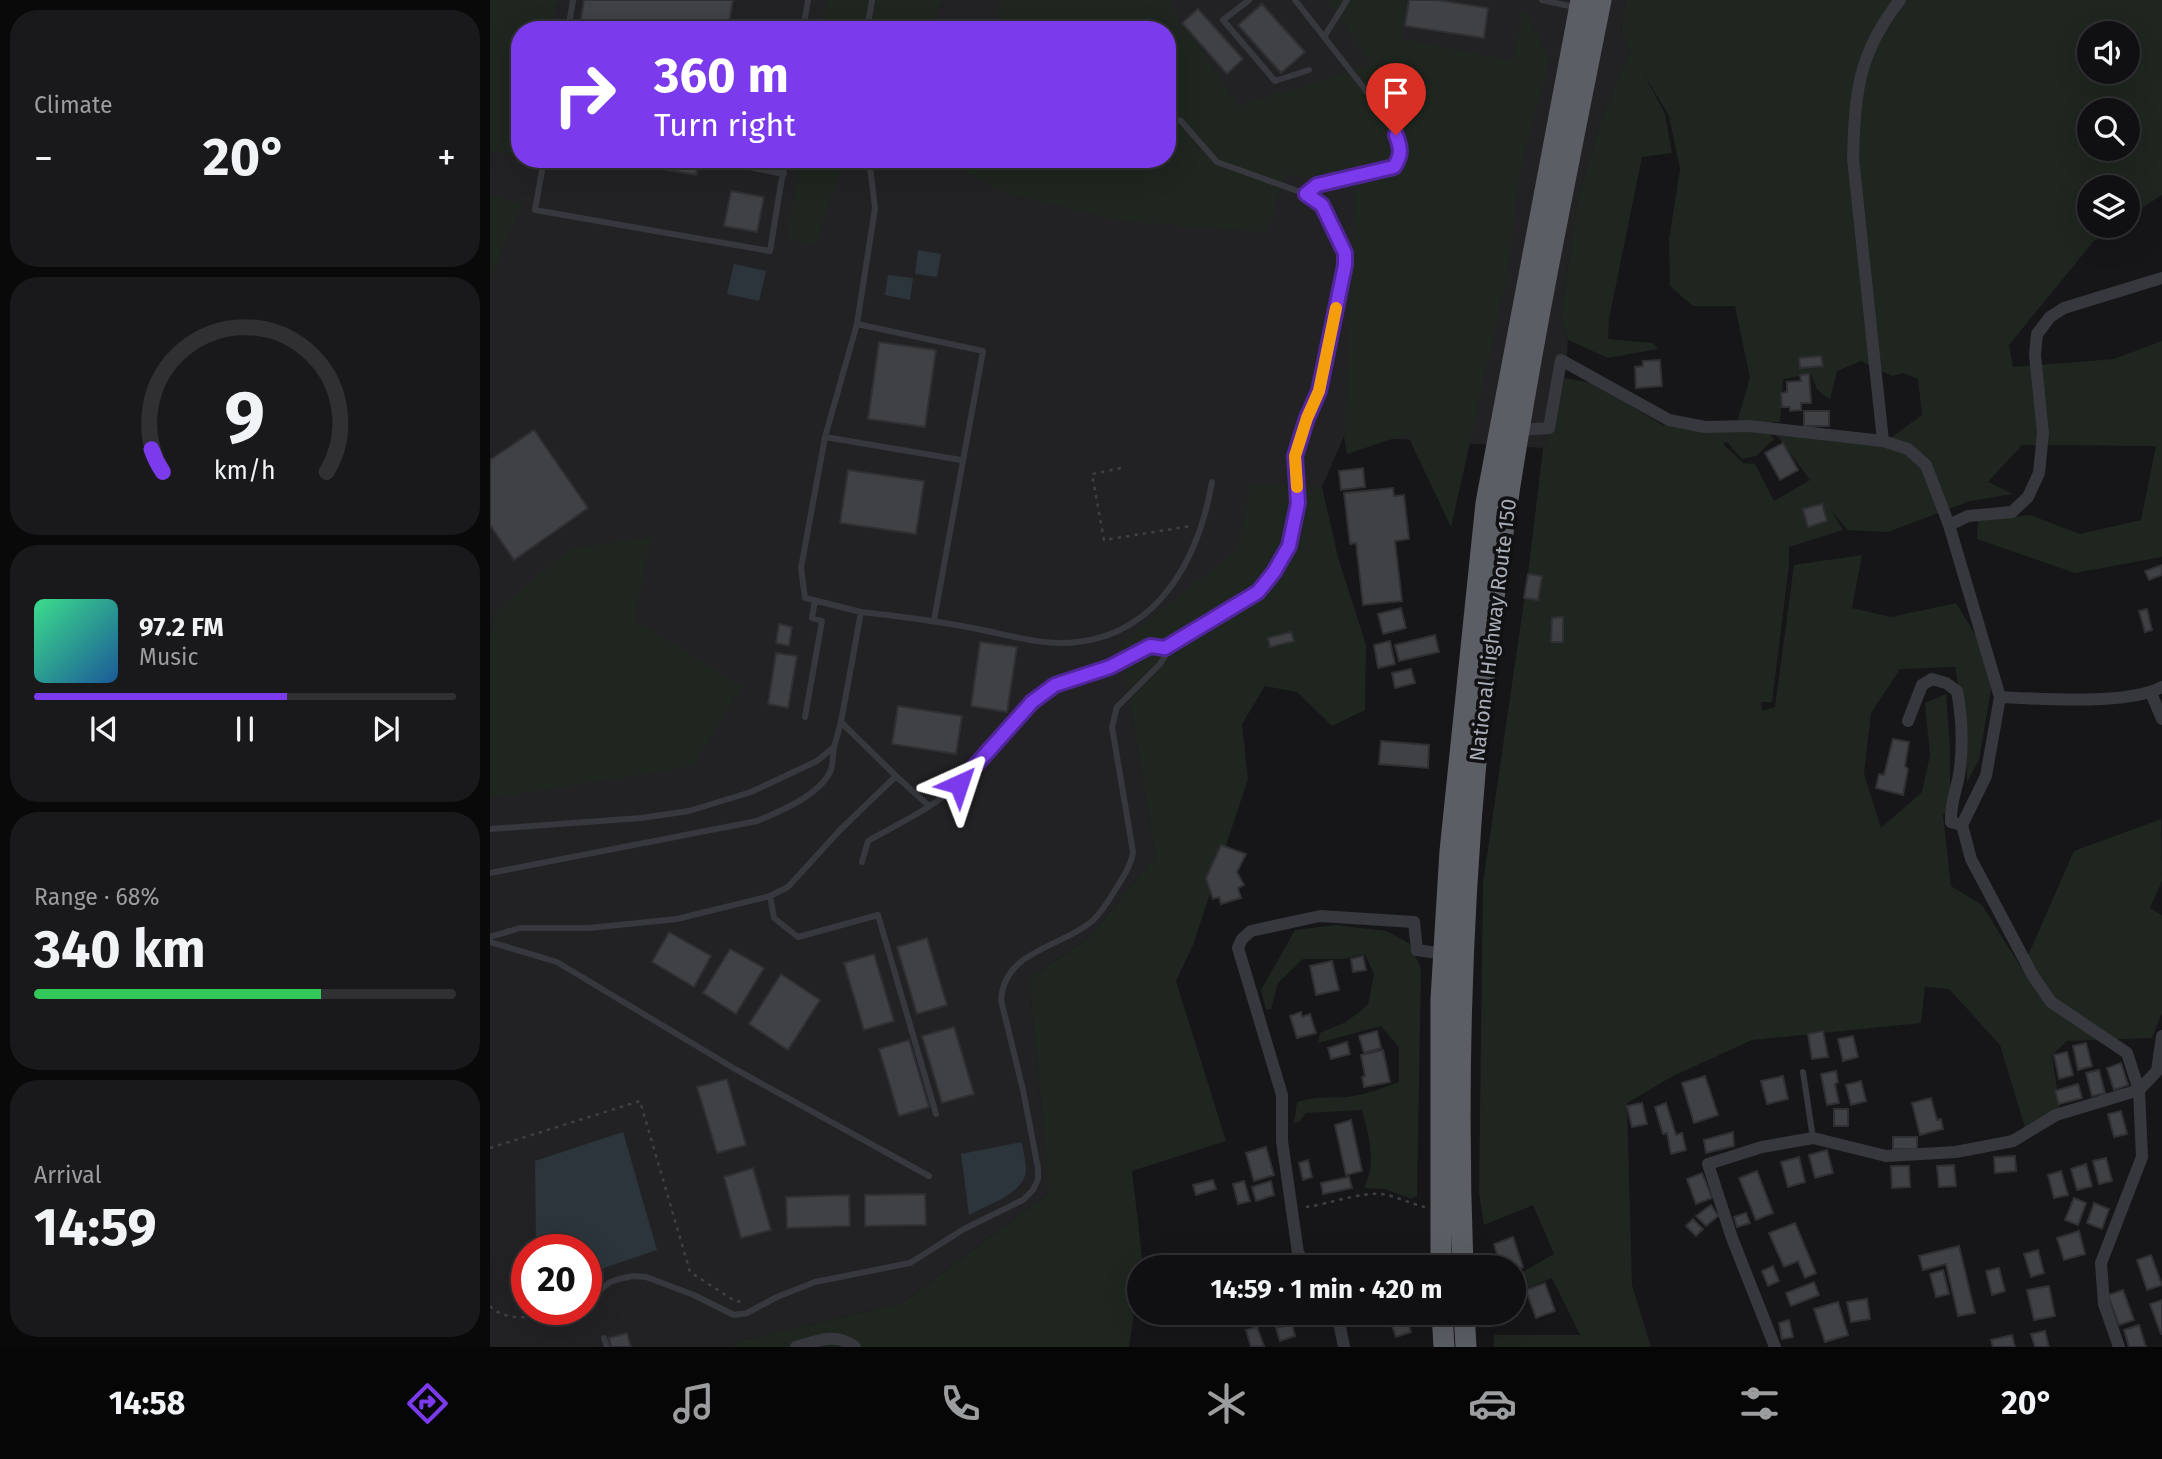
<!DOCTYPE html>
<html lang="en">
<head>
<meta charset="utf-8">
<style>
	:root { --surface:#101012; --page:#19191b; --text:#f1f3f6; --muted:#9c9d9f; --line:#303032; --accent:#7c3aed }
	body { margin:0; font-family:"Fira Sans",sans-serif; background:var(--page); color:var(--text); height:100vh; display:flex; flex-direction:column; font-size:26px; white-space:nowrap }
	* { box-sizing:border-box; margin:0 }
	p { font-size:23px; color:var(--muted) }
	.icon { flex:none; width:38px; height:38px; fill:none; stroke:currentColor; stroke-width:2; stroke-linecap:round; stroke-linejoin:round }
	.map { position:relative; flex:1; overflow:hidden }
	.details { display:flex; flex-direction:column; gap:10px; padding:10px; background:#09090a; width:490px }
	.details>* { flex:none }
	.hud { position:absolute; left:21px; top:21px; width:665px; height:147px; border-radius:28px; box-shadow:0 7px 28px #0002,0 0 0 2px var(--line); background:#7c3aed; color:#fff; overflow:hidden }
	.buttons { position:absolute; left:1587px; top:21px; display:grid; gap:14px }
	.buttons a { display:grid; place-items:center; width:63px; height:63px; border-radius:50%; background:var(--surface); box-shadow:0 7px 28px #0002,0 0 0 2px var(--line); font-size:35px }
	.speed { position:absolute; left:21px; top:1234px; display:flex; gap:14px; font-size:35px; font-weight:700; text-align:center }
	.speed>* { display:grid; place-content:center; width:91px; height:91px; border-radius:50%; background:var(--surface); box-shadow:0 7px 28px #0002,0 0 0 2px var(--line); line-height:1 }
	.speed .limit { border:10px solid #d22; background:#fff; color:#111 }
	.pin { position:absolute; display:grid; place-items:center; width:60px; height:60px; color:#fff; margin:-72px -30px; border-radius:50% 50% 50% 0; rotate:-45deg; box-shadow:0 0 7px #0007 }
	.pin .icon { rotate:45deg }
	.me { position:absolute; width:77px; margin:-38px; rotate:42deg; stroke-linejoin:round; filter:drop-shadow(0 0 5px #0008) }
	.turn { display:flex; align-items:center; gap:24px; height:147px; padding:0 28px; font-size:32px }
	.turn .icon { width:91px; height:91px; stroke-width:2.5 }
	.turn b { display:block; font-size:49px; line-height:60px }
	.big { font-size:52px; font-weight:700; line-height:1.1 }
	.details .card { flex:1; display:flex; flex-direction:column; justify-content:center; gap:10px; min-width:0; padding:0 24px; border-radius:28px; background:var(--page) }
	.details .dial { align-items:center; gap:0 }
	.dial svg { height:182px; overflow:visible; fill:none; stroke:var(--line); stroke-width:7; stroke-linecap:round; text-anchor:middle }
	.dial text { fill:var(--text); stroke:none }
	.song { display:flex; align-items:center; gap:21px }
	.cover { width:84px; height:84px; border-radius:10px; background:linear-gradient(135deg,hsl(150 70% 55%),hsl(210 70% 35%)) }
	.played { height:7px; border-radius:4px; background:linear-gradient(90deg,var(--accent) 60%,var(--line) 60%) }
	.keys { display:flex; justify-content:space-around; direction:ltr }
	.heat { display:flex; justify-content:space-between; align-items:center; font-size:38px; direction:ltr }
	.charge { height:10px; border-radius:5px; background:linear-gradient(90deg,#34c759 68%,var(--line) 0) }
	.trip { position:absolute; left:637px; top:1255px; width:399px; height:70px; border-radius:35px; background:var(--surface); box-shadow:0 7px 28px #0002,0 0 0 2px var(--line); font-weight:700; line-height:70px; text-align:center }
	.dock { display:flex; height:112px; justify-content:space-around; align-items:center; background:#060607; color:var(--muted) }
	.dock .icon { width:49px; height:49px }
	.dock .on { color:var(--accent) }
	.dock b { font-size:32px; color:var(--text) }
	main { display:flex; flex:1; min-height:0 }
	.map>svg:first-child { display:block }
	.built { fill:#222225; fill-rule:evenodd }
	.green { fill:#1e261f; fill-rule:evenodd }
	.water { fill:#2c353c }
	.building { fill:#404145; stroke:#303034; stroke-width:2 }
	.lines { fill:none; stroke-linecap:round; stroke-linejoin:round }
	.path { stroke:#3d3f44; stroke-width:2.5; stroke-dasharray:3.5 5; stroke-linecap:butt }
	.service { stroke:#37383d; stroke-width:6 }
	.minor { stroke:#37383d; stroke-width:12 }
	.trunk { stroke:#5b5e65; stroke-width:21 }
	.route-casing { stroke:#51269a; stroke-width:18 }
	.route { stroke:#7c3aed; stroke-width:12 }
	.slow { stroke:#f59e0b; stroke-width:12 }
	.labels { text-anchor:middle; dominant-baseline:central; stroke-width:7; stroke-linejoin:round; paint-order:stroke }
	.street-label { font-size:21px; fill:#a8adb8; stroke:#111113 }
</style>
</head>
<body>
<main>
<section class="details">
<div class="card"><p>Climate</p>
<div class="heat"><a>−</a><b class="big">20°</b><a>+</a></div>
</div>
<div class="card dial"><svg viewBox="0 0 100 80">
<path d="M14 69A42 42 0 1 1 86 69"/>
<path d="M14 69A42 42 0 0 1 9 59" stroke="#7c3aed"/>
<text x="50" y="56" font-size="32" font-weight="700">9</text>
<text x="50" y="72" font-size="11">km/h</text>
</svg></div>
<div class="card">
<div class="song"><i class="cover"></i><div><b>97.2 FM</b><p>Music</p></div></div>
<div class="played"></div>
<div class="keys"><svg class="icon" aria-label="previous" viewBox="0 0 24 24"><path d="M18 5L8 12l10 7zM5 5v14"/></svg><svg class="icon" aria-label="pause" viewBox="0 0 24 24"><path d="M8 5v14M16 5v14"/></svg><svg class="icon" aria-label="next" viewBox="0 0 24 24"><path d="M6 5l10 7-10 7zM19 5v14"/></svg></div>
</div>
<div class="card"><p>Range · 68%</p><b class="big">340 km</b><div class="charge"></div></div>
<div class="card"><p>Arrival</p><b class="big">14:59</b></div>
</section>
<div class="map">
<svg width="1672" height="1347" viewBox="0 0 1672 1347">
	<rect width="100%" height="100%" fill="#161618"/>
	<path class="built" d="M0,0h1136l-5,29 9,22 -26,59 -26,87 -18,123 8,20 -3,38 -22,70 -199,-12 -22,51h-15l-177,216 25,153 -65,81 -61,42 17,179 5,25 -2,9 -146,111 -163,38 -8,6h-242zM30,30h647v129h-647zM37,1250h59v59h-59z"/>
	<path class="green" d="M0,0h68l-5,30h-33v125l-30,-4z
		M336,0h117l-14,30h-108z
		M510,0h167l72,106 132,-41 -39,-58 -8,-7h85l-7,39 110,22 10,-49 5,1 23,47 -29,107 -14,111 -56,249 -44,-93 -60,20 -3,-18 11,-247 -69,-15 -19,58 -143,-11 -120,-28 -49,-27 -3,-7h215v-129h-172z
		M1136,0h536v195l-34,22v-30h-38v39h26l-23,16 -84,103 4,22 101,-8 48,-18v216l-87,16 -98,-34 1,-18 52,-6 50,19 61,-14 15,-74 -134,-1 -34,37 25,12 -43,7 -82,31 -41,-2 -17,-22 13,22 -54,17v18l-17,137h-11l1,9 13,-4 19,-142 68,-10 -10,53 39,9 65,-14 26,43 9,44 -12,70 -12,22 -2,-61 -10,-54 -55,2 -29,44 -7,61 17,54 41,-36 8,-37 -5,-52 21,-9 4,52v61l-7,8 8,71 31,19 40,64 52,-118 87,-32 1,62 -12,27 12,7v98l-10,25 -85,3 -15,14 8,54 -34,22 -26,-86 -51,-56 -24,-2 -4,36 -169,17 -79,36 -46,27 5,182 19,62h-157v-12h86l-28,-57 -38,16v-17l40,-23 -21,-49 -49,20 -5,-32 4,-310 45,-309 15,-126 22,-70 27,5 71,42 102,4 9,10 -18,17 -14,3 -15,-17 -4,2 20,19 12,1 19,37 36,-21 -31,-42 -8,-6 110,13 41,-30 -4,-36 -15,-6 -11,3 -31,-15 -24,10 -7,29 -13,-11 -6,-15 -28,5 -3,43h-43l13,-44 -15,-72h-42l-23,-20 -1,-47 11,-70 -11,-53 -25,-42 21,40 7,39 -30,4 -33,162 -1,20 45,4 5,6 -50,9 -40,-18 -8,-20 18,-123 26,-87 26,-59 -9,-22zM1600,33h38v39h-38zM1600,110h38v39h-38z
		M310,159h43l-27,86 -29,-6z
		M0,196l33,7 -33,75z
		M760,484l72,3 16,70 28,88 -1,65 -33,16 -35,-34 -32,-6 -23,38 6,55 -55,166 -17,36 50,160 -94,30 10,86 -13,90h-397l8,-6 163,-38 146,-111 -20,-213 61,-42 65,-81 -35,-213 117,-93z
		M161,537l-16,83 107,67 -49,79 -203,32v-156l5,-30 75,-63z
		M846,925l50,6 23,12 12,25 -4,228 -6,3 -26,-10 -21,-1c13,-27 5,-51 -2,-78l-56,3 -7,9 -5,1 3,-21c21,-6 29,-4 49,-5 19,-2 37,-9 53,-15v-35l-18,-21 -63,17 2,-10 26,-11 22,-17 6,-31 -9,-20 -22,5h-40l-25,24 -7,26 -5,1 -5,-20 34,-60z"/>
	<path class="water" d="M428,250l23,4 -4,23 -22,-3z
		M244,264l32,7 -7,30 -32,-7z
		M398,275l25,3 -3,22 -25,-5z
		M133,1132l34,118 -53,18 -18,15v-33l-50,-1 -1,-88z
		M532,1142c1,9 4,19 4,28 -1,24 -39,35 -57,45l-8,-61z"/>
	<path class="building" d="M94,0h149l-5,30h-149z
		M919,0h29l50,8 -4,30 -79,-12z
		M772,4l43,48 -24,21 -43,-48z
		M708,9l45,50 -16,15 -45,-51z
		M118,159h91l-3,16z
		M241,191l33,6 -7,35 -33,-6z
		M389,342l57,8 -11,77 -57,-8z
		M1331,356l2,10 -23,2 -1,-10z
		M1170,360l2,26 -26,2 -1,-21 8,-1v-5z
		M1319,374l2,29h-10v7l-11,1v-4h-8l-1,-14 6,-1v-10l14,-1 -1,-6z
		M1314,411h25v15h-25z
		M44,430l54,78 -74,52 -24,-35v-65z
		M1293,443l15,27 -18,10 -15,-27z
		M873,468l2,19 -24,3 -2,-19z
		M358,470l76,11 -8,53 -76,-11z
		M903,488l1,8 10,-1 5,44 -14,2 7,60 -39,4 -7,-62 -6,1 -6,-51z
		M1332,504l5,17 -19,6 -5,-18z
		M1672,565v10l-13,5 -4,-9z
		M1038,574l14,2 -4,24 -14,-2z
		M911,608l5,20 -23,6 -5,-20z
		M1657,609l5,21 -7,2 -6,-21z
		M1073,617v25h-12l1,-24z
		M289,624l13,3 -3,19 -13,-3z
		M801,632l3,9 -24,6 -2,-9z
		M945,635l4,17 -40,9 -4,-16z
		M900,641l5,23 -17,4 -4,-23z
		M490,642l37,5 -10,65 -36,-6z
		M286,653l21,3 -9,52 -20,-4z
		M921,669l4,14 -20,5 -3,-15z
		M408,706l64,10 -6,38 -64,-10z
		M1403,739l16,3 -4,24 3,3 -5,26 -27,-7 3,-14 5,1z
		M891,741l48,4 -1,23 -49,-4z
		M731,845l25,9 -9,18 7,13 -6,3 3,10 -20,6 -2,-7 -6,2 -7,-21z
		M179,932l42,24 -17,31 -42,-25z
		M437,938l20,67 -30,9 -20,-67z
		M240,949l34,19 -28,46 -33,-21z
		M384,954l20,67 -30,9 -20,-67z
		M873,956l3,14 -13,2 -2,-13z
		M842,961l7,29 -23,5 -6,-29z
		M291,974l39,26 -32,50 -39,-26z
		M811,1012l1,5 8,-3 6,19 -19,5 -7,-22z
		M464,1027l20,67 -32,9 -20,-67z
		M887,1031l4,17 -17,5 -5,-17z
		M1333,1031l5,26 -16,2 -4,-25z
		M1363,1036l5,21 -15,4 -5,-22z
		M419,1040l20,67 -30,9 -20,-67z
		M857,1042l3,12 -19,5 -3,-11z
		M1596,1043l6,23 -14,4 -5,-24z
		M893,1050l7,32 -26,5 -2,-10 3,-1 -4,-21z
		M1577,1052l6,23 -14,4 -5,-24z
		M1631,1063l7,22 -14,5 -7,-22z
		M1609,1070l6,23 -13,3 -6,-23z
		M1346,1071l2,11 -3,2 4,19 -12,2 -6,-31z
		M1215,1076l13,39 -24,8 -12,-40z
		M1293,1076l5,23 -21,5 -6,-23z
		M237,1079l19,66 -29,8 -20,-66z
		M1371,1081l5,20 -15,4 -5,-20z
		M1588,1084l4,14 -23,6 -4,-13z
		M1441,1098l6,22 4,-1 2,10 -23,6 -8,-32z
		M1152,1103l5,21 -15,3 -5,-21z
		M1176,1103l10,32 6,-2 4,17 -15,4 -4,-21 -4,1 -8,-27z
		M1344,1109h14v17h-14z
		M1631,1111l6,23 -13,3 -6,-23z
		M861,1120l11,51 -16,4 -11,-50z
		M1243,1132l1,14 -28,7 -2,-13z
		M1403,1137h24v12h-24z
		M776,1147l8,28 -20,6 -8,-28z
		M1337,1150l6,23 -18,5 -6,-23z
		M1525,1156l1,15 -21,2 -1,-16z
		M1309,1157l6,25 -17,5 -7,-25z
		M1616,1158l6,23 -13,3 -6,-23z
		M818,1160l4,17 -9,3 -4,-17z
		M1596,1164l6,22 -15,4 -6,-21z
		M1464,1165l2,21 -17,1 -2,-21z
		M1401,1166h18l1,21 -18,1z
		M263,1168l18,62 -30,8 -17,-61z
		M1267,1171l16,42 -17,7 -17,-42z
		M1571,1171l7,24 -14,3 -6,-23z
		M1212,1173l10,25 -16,6 -9,-25z
		M859,1177l3,11 -29,6 -2,-11z
		M723,1180l3,9 -20,6 -3,-10z
		M754,1181l6,20 -12,3 -5,-20z
		M781,1181l3,14 -18,6 -4,-14z
		M435,1194l1,31 -61,1v-31z
		M359,1195l1,31 -63,2 -1,-31z
		M1584,1198l12,5 -8,22 -13,-5z
		M1604,1203l15,6 -7,20 -15,-6z
		M1221,1205l7,11 -12,10 -10,-10z
		M1256,1213l4,10 -13,4 -3,-10z
		M1203,1219l10,10 -7,7 -10,-10z
		M1305,1223l21,50 -11,5 -7,-17 -14,6 -15,-34z
		M1589,1231l6,23 -21,6 -7,-22z
		M1023,1237l10,30 -9,3v-3h-13l-7,-23z
		M1469,1246l16,67 -17,3 -12,-52 -23,6 -4,-14z
		M1548,1250l6,23 -13,4 -7,-23z
		M1661,1255l11,30 -15,5 -10,-30z
		M1283,1266l6,15 -11,5 -6,-15z
		M1509,1268l6,23 -13,4 -6,-24z
		M1453,1270l6,24 -13,3 -6,-23z
		M1324,1282l5,13 -28,11 -5,-13z
		M1055,1283l10,28 -19,7 -10,-28z
		M1559,1286l6,30 -21,4 -7,-30z
		M1633,1290l11,30 -15,5 -11,-30z
		M1377,1299l3,20 -19,3 -4,-20z
		M1672,1300v34h-1l-11,-30z
		M1348,1302l10,33 -23,7 -11,-33z
		M777,1312h26v1l-22,9z
		M904,1312h10l7,20 -15,5 -8,-22z
		M1299,1320l4,17 -11,2 -3,-16z
		M802,1324l3,12 -15,5 -4,-13z
		M1649,1325l7,22h-17l-5,-17z
		M767,1327l7,19 -13,1 -5,-17z
		M1555,1331l4,16h-14l-4,-13z
		M137,1333l4,14h-20l-2,-9z
		M1522,1335l3,12h-22l-2,-7z"/>
	<g class="lines">
		<path class="path" d="M631,468l-29,6 12,66 87,-14
			M0,1148l150,-47 50,171 45,29 7,1
			M816,1207c23,-3 54,-15 76,-13 14,2 29,10 43,13
			M0,1306c15,16 43,11 64,9"/>
		<path class="service" d="M759,0l-26,20 52,61 34,-11
			M805,0l69,88 32,47 5,12 -1,11 -6,10 -77,17 -11,9
			M1052,0l32,7
			M78,30l5,-30
			M313,30l5,-30
			M377,30l5,-30
			M834,37l23,-37
			M54,159l-9,51 235,41 15,-92
			M219,159l75,15
			M367,324l126,27 -49,269
			M335,437l136,23
			M371,612c38,4 75,9 112,16 33,6 71,19 105,14 83,-10 121,-86 134,-160
			M315,717l17,-96 -10,-3 3,-18
			M406,776l33,30
			M0,829l151,-11 48,-7 62,-19 66,-31 17,-14 7,-25 20,-110 -56,-14 -4,-30 24,-131 32,-113 18,-116 -6,-49
			M372,862l6,-21c30,-17 64,-33 90,-56 34,-30 57,-78 97,-100 18,-9 38,-11 56,-18 22,-10 28,-22 54,-19l93,-56 16,-20 15,-26 9,-43 -3,-47 12,-38 12,-27 26,-126v-12l-23,-48 -16,-11 -89,-32 -36,-41 -14,-4
			M0,873l267,-52c24,-10 63,-26 74,-51 2,-6 2,-16 3,-23
			M280,896l4,22 24,19 80,-22 58,199
			M0,937l30,-9h69l88,-9 93,-23 18,-9 51,-56 57,-55 -55,-54
			M0,942l67,20 178,107 194,107
			M1313,1072l10,66
			M96,1301l24,-19 9,-3 14,-3 13,1 48,18 40,20 13,-2 30,-16 38,-15 95,-19 54,-34 59,-29 10,-10 5,-11v-11l-15,-78 -22,-90c3,-49 58,-52 90,-78 11,-9 19,-24 26,-35 7,-11 14,-22 16,-35l-21,-125 5,-20 43,-43 5,-8v-8
			M73,1320l13,-11
			M114,1338l3,9"/>
		<path class="minor" d="M1030,430l29,-2 12,-68 108,60 36,7 44,-1 134,15 25,8 18,16 23,60 51,172 -14,79 -24,49 9,34 62,117 18,26 76,51 12,37 3,67 -41,106 3,41 15,43
			M1393,441l-30,-283c2,-65 5,-105 47,-158
			M1459,525l19,-9 44,-4 16,-15 11,-24 4,-40 -8,-78 2,-21 13,-17 14,-9 98,-30
			M1661,693l11,26
			M1510,697c39,2 130,8 162,-10
			M1418,721l14,-36 10,-6 14,4 11,8c5,26 6,51 3,77 -2,20 -10,33 -9,54l11,3
			M818,1267l-10,-14 -16,-112v-46l-44,-147 4,-9 9,-8 69,-15 94,6 3,28 27,4
			M847,1312l7,35
			M306,1347c21,-6 39,-15 59,0
			M1285,1347l-43,-109 -24,-74 54,-17 51,-9 73,18 70,-4 57,-11 43,-26 83,-25 18,-19 5,-35"/>
		<path class="trunk" d="M951,1267v-268l9,-148 36,-348 95,-503
			M973,1267c-9,-231 3,-463 34,-692 26,-193 66,-384 104,-575
			M952,1312l2,35
			M974,1312l2,35"/>
	</g>
	<g class="lines">
		<defs>
			<path id="route" d="M469,784l73,-82 23,-17 55,-18 40,-21 15,2 93,-56 16,-20 15,-26 9,-43 -3,-47 12,-38 12,-27 26,-126v-12l-23,-48 -16,-11 11,-9 77,-18c8,-12 7,-19 2,-32"/>
		</defs>
		<use href="#route" class="route-casing"/>
		<use href="#route" class="route"/>
		<path class="slow" d="M807,487l-2,-31 12,-38 12,-27 17,-83"/>
	</g>
	<g class="labels">
		<g class="street-label">
			<text transform="translate(1003 630) rotate(-83)">National Highway Route 150</text>
		</g>
	</g>
</svg>
<div class="buttons">
<a><svg class="icon" aria-label="sound" viewBox="0 0 24 24"><path d="M4 9h4l5-4v14l-5-4H4zM17 9q2 3 0 6"/></svg></a>
<a><svg class="icon" aria-label="search" viewBox="0 0 24 24"><circle cx="10" cy="10" r="6"/><path d="M15 15l6 6"/></svg></a>
<a><svg class="icon" aria-label="layers" viewBox="0 0 24 24"><path d="M12 4l9 5-9 5-9-5zM3 14l9 5 9-5"/></svg></a>
</div>
<div class="speed"><div class="limit">20</div></div>
<div class="pin" style="left:906px;top:135px;background:#d93025"><svg class="icon" aria-label="arrive" viewBox="0 0 24 24"><path d="M6 21V4h12l-3 4 3 4H6"/></svg></div>
<svg class="me" style="left:469px;top:784px" viewBox="-20 -20 40 40"><path d="M0-17L14 15 0 8-14 15z" fill="#7c3aed" stroke="#fff" stroke-width="4"/></svg>
<div class="trip">14:59 · 1 min · 420 m</div>
<div class="hud">
<div class="turn"><svg class="icon" aria-label="right" viewBox="0 0 24 24"><path d="M7 20v-9h11M14 6l5 5-5 5"/></svg><div><b>360 m</b>Turn right</div></div>
</div>
</div>
</main>
<nav class="dock">
<b>14:58</b>
<svg class="icon on" aria-label="directions" viewBox="0 0 24 24"><path d="M12 3l9 9-9 9-9-9zM9 14v-3h6M13 9l2 2-2 2"/></svg>
<svg class="icon" aria-label="music" viewBox="0 0 24 24"><path d="M9 18V5l10-2v13"/><circle cx="6" cy="18" r="3"/><circle cx="16" cy="16" r="3"/></svg>
<svg class="icon" aria-label="phone" viewBox="0 0 24 24"><path d="M5 4h4l2 5-3 2q2 4 5 5l2-3 5 2v4C11 20 4 13 5 4z"/></svg>
<svg class="icon" aria-label="climate" viewBox="0 0 24 24"><path d="M12 3v18M4 7l16 10M4 17L20 7"/></svg>
<svg class="icon" aria-label="car" viewBox="0 0 24 24"><path d="M5 17H2v-5l4-1 3-4h7l3 4 3 1v5h-3M9 17h6M6 11h13"/><circle cx="7" cy="17" r="2"/><circle cx="17" cy="17" r="2"/></svg>
<svg class="icon" aria-label="filters" viewBox="0 0 24 24"><path d="M4 7h16M4 17h16"/><circle cx="9" cy="7" r="2"/><circle cx="15" cy="17" r="2"/></svg>
<b>20°</b>
</nav>
</body>
</html>
